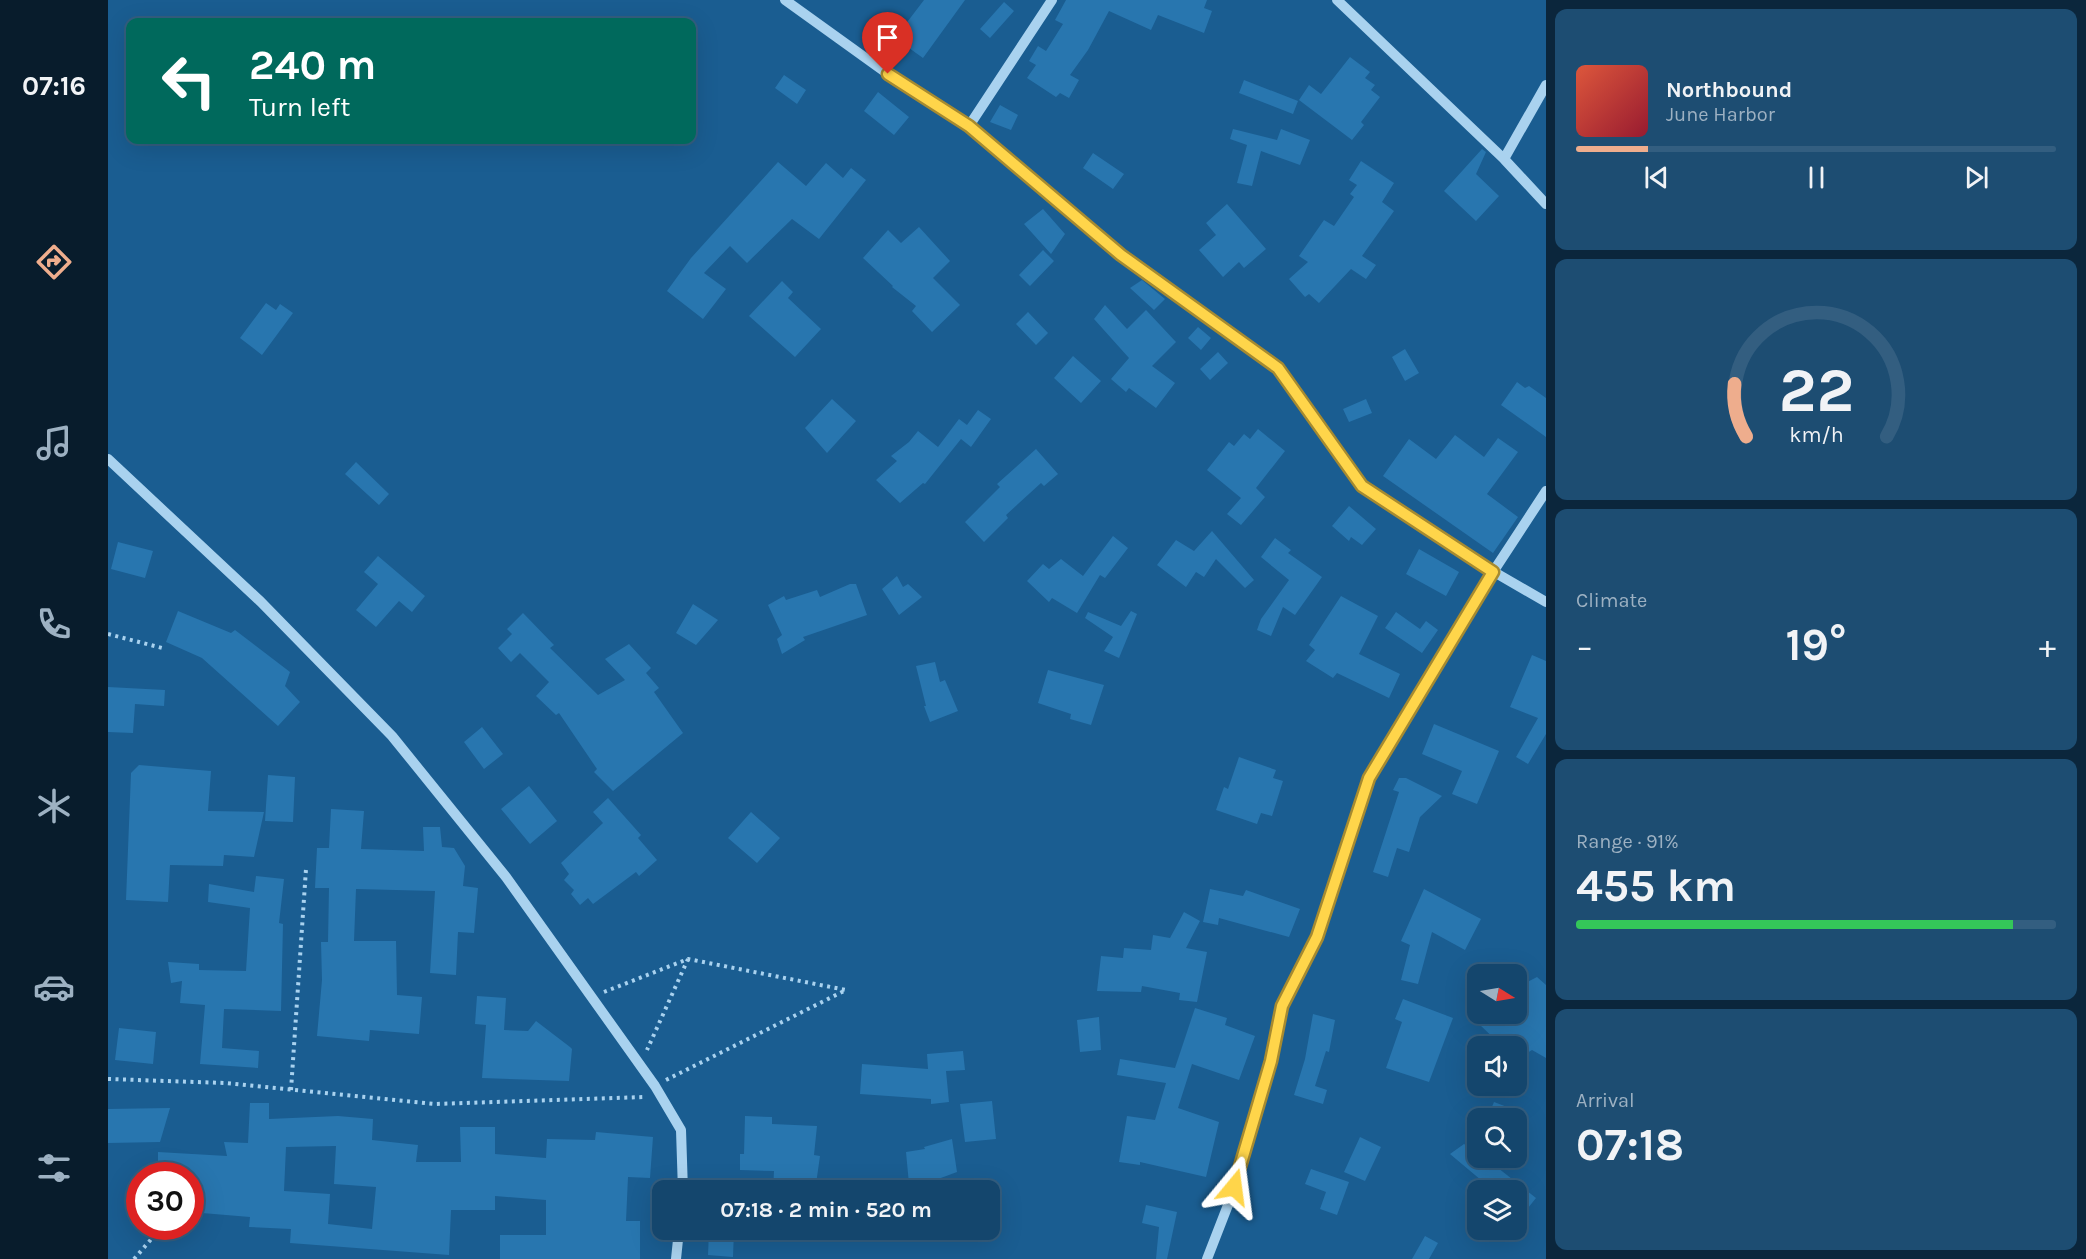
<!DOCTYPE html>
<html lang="en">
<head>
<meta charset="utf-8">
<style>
	:root { --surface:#14466d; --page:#1d4d72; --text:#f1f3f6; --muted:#9db1c2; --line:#335e80; --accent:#eead8d }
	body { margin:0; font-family:Karla,sans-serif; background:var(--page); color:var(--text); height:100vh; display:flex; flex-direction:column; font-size:22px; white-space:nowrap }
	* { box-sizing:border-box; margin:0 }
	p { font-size:20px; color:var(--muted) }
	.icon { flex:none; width:33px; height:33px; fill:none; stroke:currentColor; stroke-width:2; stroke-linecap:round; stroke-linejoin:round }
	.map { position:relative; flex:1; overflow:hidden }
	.drawer { display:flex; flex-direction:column; gap:9px; padding:9px; background:#0b263c; width:540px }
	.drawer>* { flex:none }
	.hud { position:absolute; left:18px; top:18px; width:570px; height:126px; border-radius:12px; box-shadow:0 6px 24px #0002,0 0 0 2px var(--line); background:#00695c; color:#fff; overflow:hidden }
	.needle { width:39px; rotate:101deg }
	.fabs { position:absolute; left:1359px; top:964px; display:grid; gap:12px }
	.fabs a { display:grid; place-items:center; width:60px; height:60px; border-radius:12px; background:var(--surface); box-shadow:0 6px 24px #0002,0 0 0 2px var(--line); font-size:30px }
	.speed { position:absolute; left:18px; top:1162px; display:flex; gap:12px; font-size:30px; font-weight:700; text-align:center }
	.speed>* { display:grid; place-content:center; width:78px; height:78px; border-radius:50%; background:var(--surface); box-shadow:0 6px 24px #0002,0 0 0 2px var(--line); line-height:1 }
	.speed .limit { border:9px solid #d22; background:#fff; color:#111 }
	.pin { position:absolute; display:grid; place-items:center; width:51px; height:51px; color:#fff; margin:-62px -26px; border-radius:50% 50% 50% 0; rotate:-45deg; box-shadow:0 0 6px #0007 }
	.pin .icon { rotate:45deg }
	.me { position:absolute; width:66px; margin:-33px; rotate:16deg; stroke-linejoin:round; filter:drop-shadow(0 0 4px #0008) }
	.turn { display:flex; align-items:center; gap:21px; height:126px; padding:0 24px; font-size:27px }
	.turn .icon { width:78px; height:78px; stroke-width:2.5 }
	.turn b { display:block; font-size:42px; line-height:51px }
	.big { font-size:45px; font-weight:700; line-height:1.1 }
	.drawer .widget { flex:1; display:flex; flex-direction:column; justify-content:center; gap:9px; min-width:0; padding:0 21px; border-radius:12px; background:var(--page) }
	.drawer .dial { align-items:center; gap:0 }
	.dial svg { height:156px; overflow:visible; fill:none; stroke:var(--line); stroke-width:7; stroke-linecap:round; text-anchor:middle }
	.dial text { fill:var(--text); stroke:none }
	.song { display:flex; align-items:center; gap:18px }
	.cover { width:72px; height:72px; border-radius:9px; background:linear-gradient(135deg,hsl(10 70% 55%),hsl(350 70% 35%)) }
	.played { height:6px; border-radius:3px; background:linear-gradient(90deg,var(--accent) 15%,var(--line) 15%) }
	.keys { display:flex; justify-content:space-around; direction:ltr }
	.heat { display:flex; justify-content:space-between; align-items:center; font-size:33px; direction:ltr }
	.charge { height:9px; border-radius:4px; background:linear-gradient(90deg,#34c759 91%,var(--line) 0) }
	.trip { position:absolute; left:544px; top:1180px; width:348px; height:60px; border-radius:12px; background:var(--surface); box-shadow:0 6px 24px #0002,0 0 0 2px var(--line); font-weight:700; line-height:60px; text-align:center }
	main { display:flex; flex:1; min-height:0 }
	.menu { display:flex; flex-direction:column; width:108px; justify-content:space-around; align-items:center; background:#081c2c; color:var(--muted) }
	.menu .icon { width:42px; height:42px }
	.menu .active { color:var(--accent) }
	.menu b { font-size:27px; color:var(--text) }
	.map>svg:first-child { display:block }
	.building { fill:#2876af; fill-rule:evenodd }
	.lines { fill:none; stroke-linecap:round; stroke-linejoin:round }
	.path { stroke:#a9d2ef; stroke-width:4; stroke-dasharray:3 4.5; stroke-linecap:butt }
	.minor { stroke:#a9d2ef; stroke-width:10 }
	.route-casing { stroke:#a68a30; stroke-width:15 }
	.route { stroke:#ffd54a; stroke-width:10 }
</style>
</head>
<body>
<main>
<nav class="menu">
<b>07:16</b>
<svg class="icon active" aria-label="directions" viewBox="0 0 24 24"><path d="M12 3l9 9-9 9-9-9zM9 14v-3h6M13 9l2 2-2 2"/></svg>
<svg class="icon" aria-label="music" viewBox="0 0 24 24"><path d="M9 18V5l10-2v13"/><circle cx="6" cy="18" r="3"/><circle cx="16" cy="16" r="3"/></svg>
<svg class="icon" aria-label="phone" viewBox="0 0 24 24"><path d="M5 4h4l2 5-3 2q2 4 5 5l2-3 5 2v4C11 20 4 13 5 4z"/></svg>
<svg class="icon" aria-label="climate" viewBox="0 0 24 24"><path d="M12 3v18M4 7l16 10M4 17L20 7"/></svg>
<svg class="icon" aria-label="car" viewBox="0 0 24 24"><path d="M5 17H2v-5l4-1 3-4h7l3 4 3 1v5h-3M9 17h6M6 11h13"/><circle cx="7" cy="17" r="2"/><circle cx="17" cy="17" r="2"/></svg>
<svg class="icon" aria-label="filters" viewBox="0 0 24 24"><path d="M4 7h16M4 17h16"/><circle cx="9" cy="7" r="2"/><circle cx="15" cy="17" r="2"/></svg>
</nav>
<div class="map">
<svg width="1438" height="1259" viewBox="0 0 1438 1259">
	<rect width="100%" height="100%" fill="#1a5d91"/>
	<path class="building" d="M816,0h41l-42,58 -28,-20z
		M958,0h141l-3,8 8,3 -8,22 -46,-18 -7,15 -42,-19 -21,39 -18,25 9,5 -10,18 -9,-5 -4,4 -29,-19 9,-13 -7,-4 9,-15 8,5 17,-27 -8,-4z
		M896,2l10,9 -24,27 -10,-9z
		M1242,57l20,15 -5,6 10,7 -4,5 9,7 -19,25 3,3 -12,15 -53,-40 10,-15 12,9z
		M676,75l22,15 -9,14 -22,-16z
		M1136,80l54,21 -5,13 -54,-21z
		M770,92l31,25 -15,18 -30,-24z
		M892,105l18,10 -7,15 -21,-8z
		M1125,129l44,11 4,-11 29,11 -10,25 -39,-14 -9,35 -15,-3 10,-38 -17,-6z
		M1374,149l4,3 -10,22 23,22 -23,25 -32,-30z
		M985,153l31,21 -11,15 -30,-21z
		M1253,161l33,22 -12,19 12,9 -32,45 14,9 -10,14 -15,-10 -32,34 -10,-9 -4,3 -16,-18 19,-17 -9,-6 25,-36 10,6 20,-29 -4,-3 7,-9 -8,-5z
		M670,162l28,24 20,-23 17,15 8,-10 15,12 -47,59 -27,-20 -45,44 -17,-17 -26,27 22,16 -23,30 -36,-28 24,-33z
		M1119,204l39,45 -22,19 -5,-6 -16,15 -24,-27 17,-15 -10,-12z
		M935,209l22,25 -14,20 -27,-30z
		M811,227l31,34 -17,17 27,27 -28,27 -20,-21 4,-5 -24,-19 1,-1 -30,-28 25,-28 13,13z
		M935,250l11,11 -24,25 -11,-11z
		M1034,280l23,19 -11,11 -24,-22z
		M674,281l11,11 -5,6 33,31 -26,28 -46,-41z
		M158,303l10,7 4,-6 13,9 -31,42 -22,-17z
		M997,305l22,24 19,-19 30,32 -24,24 23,17 -19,25 -27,-20 -3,4 -15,-13 18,-21 -35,-39z
		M920,312l20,21 -12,12 -20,-21z
		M1090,327l13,11 -10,12 -13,-12z
		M1297,349l14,24 -14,8 -13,-24z
		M1110,352l10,11 -18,17 -10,-11z
		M965,356l28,25 -20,22 -27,-25z
		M1409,382l8,6 4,-2 17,12v39l-45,-32z
		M724,399l24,22 -29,32 -22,-25z
		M1258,399l6,14 -23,9 -6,-13z
		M870,410l13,9 -20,28 -10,-8 -36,45 -2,-1 -23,20 -24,-23 21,-19 -6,-5 18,-14 9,-11 20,16 21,-28 8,6z
		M1150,429l27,22 -29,37 9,9 -24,28 -14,-11 14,-16 -34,-28 22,-28 5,4 10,-12 6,5z
		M1347,435l29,22 14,-19 20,14 -31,42 31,23 -25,36 -110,-77 26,-37 27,20z
		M928,449l22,25 -14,12 -3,-3 -35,32 2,3 -24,24 -19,-20 35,-35 -3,-3z
		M248,462l33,32 -10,11 -34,-31z
		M1241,506l27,23 -14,16 -11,-8 -2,4 -17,-15z
		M1104,531l42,49 -9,8 -29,-29 -12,18 -8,-5 -10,15 -29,-22 19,-25 18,11z
		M1005,536l15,12 -23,30 -5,-3 -23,38 -25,-15 -3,4 -22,-21 16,-17 6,5 12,-10 22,17z
		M1167,538l16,12 -3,3 34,24 -27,38 -12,-8 -12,29 -14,-6 4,-11 28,-39 -28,-23z
		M10,542l35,9 -8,27 -34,-9z
		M1311,549l40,23 -13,24 -40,-22z
		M270,556l47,40 -13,16 -13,-11 -23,26 -20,-17 22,-26 -14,-12z
		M789,576l6,11 5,-3 14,13 -23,18 -17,-26z
		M742,584h6l11,31 -64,22 2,3 -23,14 -5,-15 5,-4 -14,-30 16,-9 2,4 31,-10 3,7z
		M1233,596l37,20 -19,38 41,20 -11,24 -52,-25 -4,5 -27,-17 9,-11 -6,-5z
		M585,604l25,16 -22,25 -20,-12z
		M70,611l53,22 4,-3 55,42 -5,14 15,16 -22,24 -76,-68 -36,-16z
		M1023,611l6,3 -18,44 -15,-7 9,-14 -28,-19 3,-6 33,14z
		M1288,612l24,17 6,-8 12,9 -16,23 -37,-25z
		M415,613l31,32 -4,3 48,47 27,-15 -20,-21 24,-15 22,24 -5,5 13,15 -5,4 29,41 -70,58 -19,-19 3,-3 -38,-56 -3,2 -20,-19 13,-14 -29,-29 -9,9 -13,-14 14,-14 -5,-5z
		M1424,655l14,6v73l-18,30 -12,-7 22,-39 -28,-11z
		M827,662l5,20 5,-2 13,31 -28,11 -6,-16h2l-10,-40z
		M940,670l56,15 -13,40 -21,-6 1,-5 -33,-11z
		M0,687l57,3 -1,16 -29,-2 -2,29 -25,-1z
		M1326,724l65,27 -22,53 -25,-10 10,-23 -40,-17z
		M374,727l21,27 -19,15 -20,-27z
		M1131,757l37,13 -3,8 10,3 -11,35 -11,-3 -4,11 -41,-14 8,-23 4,2z
		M31,765l72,6 -3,40 56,1 -10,45 -30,-2 -1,11 -53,-1 -2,37 -42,-2 5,-127z
		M160,775l27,2 -2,45 -28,-1z
		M1291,778h7l36,18 -22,21 -11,35 -12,-4 -9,29 -15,-5 26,-80 -6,-2z
		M421,786l28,35 -27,23 -29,-35z
		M500,798l33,37 -3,3 19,22 -18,16 -3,-4 -43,32 -5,-6 -8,7 -9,-11 3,-4 -10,-10 5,-6 -8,-11 42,-40 -10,-11z
		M223,809l33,2 -3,38 63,2 -1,-24h17l2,20 12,1 11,18 -2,20 15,2 -4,45 -16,-1 -2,43 -26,-2 5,-82 -79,-2 -2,52h42l1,54 25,2 -3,37 -49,-4 -1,11 -52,-5 5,-56 -1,-38h7l1,-54h-14l2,-40h12z
		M643,812l29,26 -23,25 -29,-25z
		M148,876l28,3 -5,44 4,1 -2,87 -57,-2 -2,39 37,3 -1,17 -58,-4 5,-59 -25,-2 2,-22 -11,2 -3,-21 31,2v6l47,1 4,-63 -42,-6 1,-18 45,8z
		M1102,889l33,7 3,-6 54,19 -11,28 -70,-19 -1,7 -15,-3z
		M1316,889l57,30 -16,31 -33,-18 -14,52 -17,-4 9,-35 -9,-4z
		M1076,912l16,9 -14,27 21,4 -10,50 -18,-2 1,-7 -38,-7 -1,6 -44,-1 4,-35 22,2 1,-10 27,2 2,-15 17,3z
		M1429,977l9,8v73l-14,-8 -16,10v-13h-13l-24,-23 9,-10h28v-26z
		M369,996l29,2 -2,32 24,1 8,-10 34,26 2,2 -3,32 -87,-3 4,-53 -11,-1z
		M1295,999l50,19 -24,64 -43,-14 16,-46 -7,-3z
		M1087,1008l32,10 -2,7 30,11 -16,44 -47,-16 -14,44 41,14 -13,55 -66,-15v3l-21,-3 8,-46 28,4 11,-37 -49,-8 3,-16 55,9z
		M1205,1014l22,6 -6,32 -3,-1 -11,35 12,4 -4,14 -29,-9 11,-36z
		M991,1017l2,33 -21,2 -3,-32z
		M11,1028l37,4 -3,32 -38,-4z
		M855,1051l2,19 -19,1 3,31 -18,2v-5l-71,-5 2,-30 66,5 -1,-15z
		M884,1101l4,38 -31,3 -5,-38z
		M1386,1102l13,5 -4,12h-16z
		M142,1103h19v16l69,-3 35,3 -1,21 46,5 -2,17h45l-1,-35h35v27l51,4 1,-19 48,1 1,-8 57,5 -3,41 -22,-1 -2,44h14v38h-140v-24h46v-35l-51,-4v14h-44l-2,45 -159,-12 1,-14 -42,-2 1,-10 -60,-5v-43l-32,-2v-15l69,4 -3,-14 24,1zM228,1146l-2,38 42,3 -4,42 -44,-5 2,-30 -46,-3 2,-44z
		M62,1108l-10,34 -52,1v-34z
		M637,1116l27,1v7l45,2 -3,29 6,1 -5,35h-42l1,-20 -34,-1v-16h4z
		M1252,1137l21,10 -16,34 -21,-9z
		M844,1139l5,33 -27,10 -21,2 -3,-32 19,-3 -1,-2z
		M1356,1144l14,10v4h28l-8,10 38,30 -20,25v-32h-22l-44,-37z
		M1203,1169l38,13 -12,33 -17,-6 6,-17 -21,-8z
		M1038,1205l31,7 -10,47h-11l3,-32 -17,-4z
		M601,1230h25l-1,27 -25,-2z
		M1317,1236l13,7 -9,16h-17z"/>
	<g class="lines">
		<path class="path" d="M0,634l58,15
			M496,992l84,-33 -41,91
			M0,1079l117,4 210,21 211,-7
			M558,1080l180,-90 -158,-31
			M183,1090l15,-221
			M26,1259l20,-23 -2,-9"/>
		<path class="minor" d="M677,0l121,87 63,39 152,129 156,113 85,118 108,72 76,44
			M1229,0l167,159 42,45
			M861,126l83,-126
			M1396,159l42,-74
			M0,459l153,143 131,134 114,141 149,209 26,44 2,61
			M568,1259l3,-29
			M1099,1259l28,-72 36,-126 11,-55 35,-69 52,-159 124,-206 53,-81"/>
	</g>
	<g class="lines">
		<defs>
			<path id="route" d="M780,74l81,52 152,129 157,113 84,118 131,86 -124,206 -52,159 -35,69 -11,55 -37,126"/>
		</defs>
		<use href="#route" class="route-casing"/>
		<use href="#route" class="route"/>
	</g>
</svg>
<div class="fabs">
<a><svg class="needle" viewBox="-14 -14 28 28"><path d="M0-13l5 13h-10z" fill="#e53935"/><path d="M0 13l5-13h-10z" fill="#9db1c2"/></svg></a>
<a><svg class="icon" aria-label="sound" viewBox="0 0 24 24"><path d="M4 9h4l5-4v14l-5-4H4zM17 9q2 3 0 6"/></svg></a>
<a><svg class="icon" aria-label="search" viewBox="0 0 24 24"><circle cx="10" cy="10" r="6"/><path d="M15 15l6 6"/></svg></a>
<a><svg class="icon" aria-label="layers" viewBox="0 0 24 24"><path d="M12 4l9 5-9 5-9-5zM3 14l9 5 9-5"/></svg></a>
</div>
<div class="speed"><div class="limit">30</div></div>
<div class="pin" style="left:780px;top:74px;background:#d93025"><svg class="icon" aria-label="arrive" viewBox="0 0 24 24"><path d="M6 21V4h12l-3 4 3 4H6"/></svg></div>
<svg class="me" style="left:1126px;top:1187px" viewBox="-20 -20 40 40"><path d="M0-17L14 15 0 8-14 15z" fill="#ffd54a" stroke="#fff" stroke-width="4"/></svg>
<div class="trip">07:18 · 2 min · 520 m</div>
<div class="hud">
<div class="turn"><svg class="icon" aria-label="left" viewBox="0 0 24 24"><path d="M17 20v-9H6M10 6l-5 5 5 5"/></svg><div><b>240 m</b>Turn left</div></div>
</div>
</div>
<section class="drawer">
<div class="widget">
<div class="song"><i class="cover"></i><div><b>Northbound</b><p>June Harbor</p></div></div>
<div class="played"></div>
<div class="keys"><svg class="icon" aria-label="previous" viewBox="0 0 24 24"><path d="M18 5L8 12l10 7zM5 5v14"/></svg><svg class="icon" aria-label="pause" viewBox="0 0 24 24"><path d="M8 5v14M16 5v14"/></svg><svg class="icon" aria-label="next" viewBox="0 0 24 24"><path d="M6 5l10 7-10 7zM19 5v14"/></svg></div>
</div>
<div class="widget dial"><svg viewBox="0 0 100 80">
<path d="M14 69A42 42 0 1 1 86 69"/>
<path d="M14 69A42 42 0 0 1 8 42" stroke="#eead8d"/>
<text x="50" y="56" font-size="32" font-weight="700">22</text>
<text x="50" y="72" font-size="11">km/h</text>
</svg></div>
<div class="widget"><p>Climate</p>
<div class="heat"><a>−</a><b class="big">19°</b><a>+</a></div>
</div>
<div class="widget"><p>Range · 91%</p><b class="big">455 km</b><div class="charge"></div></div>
<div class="widget"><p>Arrival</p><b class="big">07:18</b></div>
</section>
</main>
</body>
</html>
